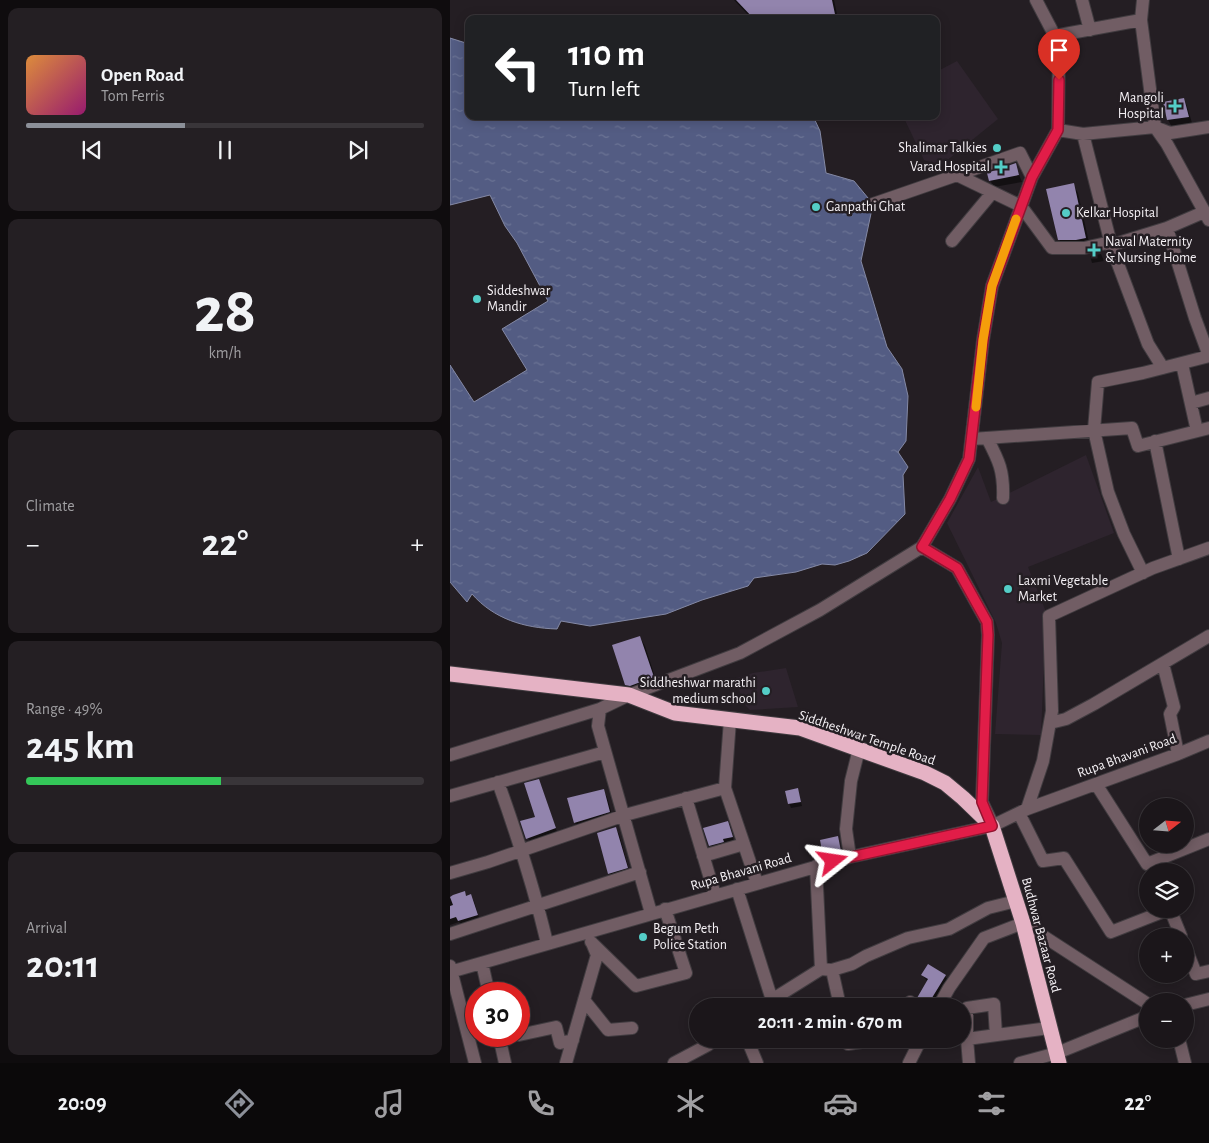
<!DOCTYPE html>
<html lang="en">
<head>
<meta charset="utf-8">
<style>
	:root { --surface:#1b161a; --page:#241f23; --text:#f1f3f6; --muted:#a09fa2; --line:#393539; --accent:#8c9099 }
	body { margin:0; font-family:"Alegreya Sans",sans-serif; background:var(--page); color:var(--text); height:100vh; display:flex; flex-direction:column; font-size:19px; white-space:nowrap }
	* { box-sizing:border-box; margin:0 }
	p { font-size:16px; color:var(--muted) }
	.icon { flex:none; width:28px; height:28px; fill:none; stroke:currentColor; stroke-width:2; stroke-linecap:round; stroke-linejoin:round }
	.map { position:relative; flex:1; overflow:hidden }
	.side { display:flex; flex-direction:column; gap:8px; padding:8px; background:#0f0c0e; width:450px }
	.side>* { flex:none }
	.banner { position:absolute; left:15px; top:15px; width:475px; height:105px; border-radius:10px; box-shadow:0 2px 12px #0003,0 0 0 1px var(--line); background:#202124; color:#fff; overflow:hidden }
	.needle { width:32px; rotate:73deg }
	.buttons { position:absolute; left:689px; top:798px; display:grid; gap:10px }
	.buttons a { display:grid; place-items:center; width:55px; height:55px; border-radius:50%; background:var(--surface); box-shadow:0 2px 12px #0003,0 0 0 1px var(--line); font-size:25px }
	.speed { position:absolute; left:15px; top:982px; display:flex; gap:10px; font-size:25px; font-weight:700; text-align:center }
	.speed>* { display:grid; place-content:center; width:65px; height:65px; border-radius:50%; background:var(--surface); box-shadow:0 2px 12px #0003,0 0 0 1px var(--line); line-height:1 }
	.speed .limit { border:8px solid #d22; background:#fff; color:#111 }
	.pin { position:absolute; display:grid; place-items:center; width:42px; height:42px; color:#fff; margin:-51px -21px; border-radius:50% 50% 50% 0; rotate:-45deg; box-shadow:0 0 5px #0007 }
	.pin .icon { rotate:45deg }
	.me { position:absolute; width:55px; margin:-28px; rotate:75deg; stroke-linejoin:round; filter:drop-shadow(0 0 4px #0008) }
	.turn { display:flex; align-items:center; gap:18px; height:105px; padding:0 20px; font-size:22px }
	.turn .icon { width:65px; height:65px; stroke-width:2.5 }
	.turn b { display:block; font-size:35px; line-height:42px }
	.big { font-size:38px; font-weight:700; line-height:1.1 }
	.side .tile { flex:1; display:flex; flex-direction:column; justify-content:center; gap:8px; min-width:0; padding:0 18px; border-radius:10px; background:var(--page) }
	.side .dial { align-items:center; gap:0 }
	.dial b { font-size:65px; line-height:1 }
	.song { display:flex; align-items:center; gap:15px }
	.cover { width:60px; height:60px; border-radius:8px; background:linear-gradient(135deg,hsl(30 70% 55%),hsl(320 70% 35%)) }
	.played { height:5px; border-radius:2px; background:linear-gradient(90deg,var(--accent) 40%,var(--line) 40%) }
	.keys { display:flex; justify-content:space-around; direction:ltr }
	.heat { display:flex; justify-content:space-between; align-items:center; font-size:28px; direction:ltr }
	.charge { height:8px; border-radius:4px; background:linear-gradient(90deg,#34c759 49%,var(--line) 0) }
	.trip { position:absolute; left:239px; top:998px; width:282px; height:50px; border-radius:25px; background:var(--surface); box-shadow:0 2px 12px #0003,0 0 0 1px var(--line); font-weight:700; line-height:50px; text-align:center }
	.menu { display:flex; height:80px; justify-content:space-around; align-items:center; background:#0b090a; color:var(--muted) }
	.menu .icon { width:35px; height:35px }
	.menu .selected { color:var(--accent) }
	.menu b { font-size:22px; color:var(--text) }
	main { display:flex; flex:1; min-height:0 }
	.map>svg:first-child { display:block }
	.built { fill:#2e242e }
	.water { fill:url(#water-ripples); stroke:#8489a5 }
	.shadow { fill:#0007 }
	.building { fill:#9284ad }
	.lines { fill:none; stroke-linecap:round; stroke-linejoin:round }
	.minor-casing { stroke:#413c40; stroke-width:14 }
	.highway-casing { stroke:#413c40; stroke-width:17 }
	.minor { stroke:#715d64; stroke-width:12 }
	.highway { stroke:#e5b2c4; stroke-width:15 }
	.route-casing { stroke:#92132f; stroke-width:12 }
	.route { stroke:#e11d48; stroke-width:9 }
	.slow { stroke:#f59e0b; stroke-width:9 }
	.poi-dot { fill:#54cdc7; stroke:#241e23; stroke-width:2 }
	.labels { text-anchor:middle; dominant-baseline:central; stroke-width:5; stroke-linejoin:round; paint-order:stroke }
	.poi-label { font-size:14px; fill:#f5f1f5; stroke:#241e23; text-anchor:start }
	.street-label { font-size:14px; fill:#f5f1f5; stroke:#241e23 }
</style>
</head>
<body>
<main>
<section class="side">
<div class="tile">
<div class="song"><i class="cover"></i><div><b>Open Road</b><p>Tom Ferris</p></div></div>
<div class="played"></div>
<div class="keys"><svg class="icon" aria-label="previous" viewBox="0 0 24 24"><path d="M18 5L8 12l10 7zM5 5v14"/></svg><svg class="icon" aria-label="pause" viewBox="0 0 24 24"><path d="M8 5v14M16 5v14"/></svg><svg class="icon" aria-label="next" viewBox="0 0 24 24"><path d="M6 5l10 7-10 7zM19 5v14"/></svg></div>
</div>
<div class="tile dial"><b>28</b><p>km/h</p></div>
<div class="tile"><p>Climate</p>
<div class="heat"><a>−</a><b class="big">22°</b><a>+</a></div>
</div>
<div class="tile"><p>Range · 49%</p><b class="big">245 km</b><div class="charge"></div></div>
<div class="tile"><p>Arrival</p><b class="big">20:11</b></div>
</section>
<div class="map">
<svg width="759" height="1063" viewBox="0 0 759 1063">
	<defs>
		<pattern id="water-ripples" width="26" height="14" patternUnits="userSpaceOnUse" patternTransform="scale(1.25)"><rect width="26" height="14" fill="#535c83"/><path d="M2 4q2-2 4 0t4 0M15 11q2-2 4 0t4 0" fill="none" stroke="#6c7495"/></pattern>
	</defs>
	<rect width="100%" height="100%" fill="#241e23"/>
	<path class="built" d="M507,61l41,58 -58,47 -16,-6 -21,-44h33v-44z
		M636,455l28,78 -86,34 18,45 -5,123 -46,-1 7,-91 -6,-20 -49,-100 31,-56 13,35z
		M336,668l12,39 -48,3 -7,-7 -7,-25 17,-5z"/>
	<path class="water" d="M0,38l19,6v72h344l7,15 6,42 28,8 19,23 -12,57 26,86 15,22 6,27 -2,45 -8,11 10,15 -5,8 2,39 -38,39 -18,8 -14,4 -13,-1 -26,8 -42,6 -6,8 -46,14 -36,14 -76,12 -29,-5 -4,8c-33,-1 -63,-10 -85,-35l-5,8 -17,-20v-217l24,37 53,-32 -25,-41 46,-28 -31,-58 -12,-17 -15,-31 -40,10z"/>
	<path class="shadow" d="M284,0h100l4,19h-86z
		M734,99l3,7 5,17 -20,4 -4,-7 -4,-17z
		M565,165l7,17 -28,5 -4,-7z
		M623,184l5,9 12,54 -26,1 -5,-9z
		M651,254l3,7 -12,2 -2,-7z
		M190,637l5,9 13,40 -26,8 -5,-9z
		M91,785l16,47 -27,11 -8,-21 15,-4z
		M153,790l4,7 6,21 -34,11 -4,-6 -7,-25z
		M348,790l4,16 -11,2 -2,-5z
		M277,823l8,20 -21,9 -4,-7z
		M165,828l4,6 11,39 -18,6 -3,-6z
		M388,838l4,17 -16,5 -5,-19z
		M14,893l3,4 4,-1 3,5 6,20 -18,5 -3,-4 -9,3v-28z
		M472,975l23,1 4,6 -14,24h-16l-1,-8 10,-16z"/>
	<path class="building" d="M286,0h96l4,19h-82z
		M734,98l5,19 -22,3 -4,-18z
		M566,163l3,12 -30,6 -2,-8z
		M624,183l12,55 -10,2h-18l-12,-51z
		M190,636l14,41 -24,9 -5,-1 -13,-40z
		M89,779l17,49 -30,11 -6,-18 15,-4 -11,-34z
		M348,788l3,14 -13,2 -3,-13z
		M154,789l6,23 -36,11 -7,-25z
		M278,821l5,16 -10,2 1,3 -15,4 -6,-18z
		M166,827l12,41 -20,6 -11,-41z
		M388,836l3,15 -18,5 -3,-16z
		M15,891l1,5 5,-2 7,21 -20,6 -2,-4 -6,2v-13l3,-1 -3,-8 3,-2z
		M478,964l18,11 -19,31h-8l-2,-8 11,-19 -7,-4z"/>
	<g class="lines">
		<defs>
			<path id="minor" d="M632,0l8,30
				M693,0l-2,20 14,107 12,17 42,76
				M604,36l87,-16
				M608,130l25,4 72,-7 15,6 39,-6
				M633,134l29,114 36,96 15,24
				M507,175l63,-22 12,24
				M423,204l84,-29 64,31 31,42h32l27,-6
				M717,228l28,90 14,38
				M502,241l40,-48
				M662,245l55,-17 37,-16
				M732,364l15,67
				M741,403l18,-5
				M537,438c12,23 17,33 16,60
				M522,439l160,-11 6,18 71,-18
				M705,441l24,118
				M472,547l35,21 30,54 1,13 -6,167 10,21
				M693,573l-19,-39 -16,-42 -14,-62 4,-48 45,-9 66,-17
				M713,664l11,43 -4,7 8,40
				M280,720l-5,68 32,95
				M600,723l16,-4 28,-15 115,-68
				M0,755l150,-46
				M48,782c19,53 36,106 49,161
				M646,784l51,80 62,-25
				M0,796l155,-44
				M236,798l29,97
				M577,809l16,-48 9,-50 -3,-95 104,-48 56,-20
				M569,813l24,48 21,-3 47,74 59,-23 11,27
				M253,856l41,-12
				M400,857l-4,-28 5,-48 8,-32
				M366,866l5,103
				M0,873l38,-11 137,-47 100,-27
				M287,889l35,111
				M201,913l-53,-187 2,-17 29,-14 111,-42 80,-43 102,-63 28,-48 19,-40 14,-119 9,-54 40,-109 26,-47 1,-86 -23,-44
				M0,934l190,-62
				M141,942l45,44 50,-13 -21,-64
				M735,946l11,28 13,-3
				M32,963l7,31
				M0,966l25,97
				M382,970l8,36
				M0,972l400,-115 142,-31 35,-17 151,-55 31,-13
				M134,1000l24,30 24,-2
				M460,1002l1,4
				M735,1005l24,-6
				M312,1006l59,-37 11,1 20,-6 14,-8 42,-18 41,-9 39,-21 28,-7
				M489,1006l10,-18 35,-50 39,-15 125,81
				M69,1035l37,-8 4,16 13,-3
				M546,1035l-2,-31 -27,4v31l82,-11
				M49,1036l6,27
				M297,1039l10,24
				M397,1039l1,5 34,-5
				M517,1039l2,24
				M729,1039l6,24
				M116,1063l31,-108 -5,-12
				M224,1063l34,-18 7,-6
				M459,1063l12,-24
				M570,1063l37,-10 91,-37"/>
			<path id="highway" d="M0,674l179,21 46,18 125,15 125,45 20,10 18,15 29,28 31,97 36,140"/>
		</defs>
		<use href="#minor" class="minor-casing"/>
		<use href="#highway" class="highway-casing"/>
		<use href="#minor" class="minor"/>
		<use href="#highway" class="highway"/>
	</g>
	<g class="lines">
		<defs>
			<path id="route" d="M383,861l159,-35 -10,-24 6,-167 -1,-13 -30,-54 -35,-21 28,-48 19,-40 14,-119 9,-54 40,-109 26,-47 1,-50"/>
		</defs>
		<use href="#route" class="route-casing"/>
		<use href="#route" class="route"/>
		<path class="slow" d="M526,407l7,-67 9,-54 24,-67"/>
	</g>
	<g class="poi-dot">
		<path d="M722.5 98.5h5v5h5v5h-5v5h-5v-5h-5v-5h5z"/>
		<circle cx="547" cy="148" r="5"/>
		<path d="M548.5 159.5h5v5h5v5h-5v5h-5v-5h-5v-5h5z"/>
		<circle cx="366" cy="207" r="5"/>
		<circle cx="616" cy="213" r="5"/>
		<path d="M641.5 242.5h5v5h5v5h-5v5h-5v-5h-5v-5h5z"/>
		<circle cx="27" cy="299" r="5"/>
		<circle cx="558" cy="589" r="5"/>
		<circle cx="316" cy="691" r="5"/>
		<circle cx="193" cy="937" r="5"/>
	</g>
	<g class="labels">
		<g class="poi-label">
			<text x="714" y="98" text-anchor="end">Mangoli<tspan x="714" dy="16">Hospital</tspan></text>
			<text x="537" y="148" text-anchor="end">Shalimar Talkies</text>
			<text x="540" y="167" text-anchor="end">Varad Hospital</text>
			<text x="376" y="207">Ganpathi Ghat</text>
			<text x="626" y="213">Kelkar Hospital</text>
			<text x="655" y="242">Naval Maternity<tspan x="655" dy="16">&amp; Nursing Home</tspan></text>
			<text x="37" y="291">Siddeshwar<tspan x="37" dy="16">Mandir</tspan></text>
			<text x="568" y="581">Laxmi Vegetable<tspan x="568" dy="16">Market</tspan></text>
			<text x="306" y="683" text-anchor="end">Siddheshwar marathi<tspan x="306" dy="16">medium school</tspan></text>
			<text x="203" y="929">Begum Peth<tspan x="203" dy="16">Police Station</tspan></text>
		</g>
		<g class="street-label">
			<text transform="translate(417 738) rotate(19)">Siddheshwar Temple Road</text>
			<text transform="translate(677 756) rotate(-20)">Rupa Bhavani Road</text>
			<text transform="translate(291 872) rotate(-16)">Rupa Bhavani Road</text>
			<text transform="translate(591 935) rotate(75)">Budhwar Bazaar Road</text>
		</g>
	</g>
</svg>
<div class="buttons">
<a><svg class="needle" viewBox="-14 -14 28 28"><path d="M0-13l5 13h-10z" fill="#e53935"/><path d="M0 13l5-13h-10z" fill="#a09fa2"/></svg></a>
<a><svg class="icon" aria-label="layers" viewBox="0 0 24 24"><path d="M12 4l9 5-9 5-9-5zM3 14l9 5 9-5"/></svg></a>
<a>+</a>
<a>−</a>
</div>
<div class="speed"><div class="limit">30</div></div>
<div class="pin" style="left:609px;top:80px;background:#d93025"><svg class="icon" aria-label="arrive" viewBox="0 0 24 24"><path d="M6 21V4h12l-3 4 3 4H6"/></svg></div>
<svg class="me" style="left:383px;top:861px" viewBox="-20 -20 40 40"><path d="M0-17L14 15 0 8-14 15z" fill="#e11d48" stroke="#fff" stroke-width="4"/></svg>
<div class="trip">20:11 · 2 min · 670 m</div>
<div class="banner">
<div class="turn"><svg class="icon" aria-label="left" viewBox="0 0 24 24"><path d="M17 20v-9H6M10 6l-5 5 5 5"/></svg><div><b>110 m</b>Turn left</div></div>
</div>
</div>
</main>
<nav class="menu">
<b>20:09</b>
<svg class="icon selected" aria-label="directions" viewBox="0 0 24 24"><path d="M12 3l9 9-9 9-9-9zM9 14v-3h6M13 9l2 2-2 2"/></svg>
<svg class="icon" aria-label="music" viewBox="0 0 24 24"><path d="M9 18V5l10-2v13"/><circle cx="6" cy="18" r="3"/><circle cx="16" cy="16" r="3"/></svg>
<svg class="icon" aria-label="phone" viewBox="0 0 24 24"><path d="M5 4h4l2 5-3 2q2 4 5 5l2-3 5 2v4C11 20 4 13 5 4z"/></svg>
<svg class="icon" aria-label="climate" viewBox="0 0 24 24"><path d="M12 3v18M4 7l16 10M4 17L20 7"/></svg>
<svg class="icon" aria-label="car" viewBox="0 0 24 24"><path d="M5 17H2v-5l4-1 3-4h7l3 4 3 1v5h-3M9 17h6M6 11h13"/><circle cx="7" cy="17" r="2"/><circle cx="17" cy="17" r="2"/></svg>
<svg class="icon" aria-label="filters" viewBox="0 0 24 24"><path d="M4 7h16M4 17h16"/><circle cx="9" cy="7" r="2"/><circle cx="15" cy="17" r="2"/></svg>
<b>22°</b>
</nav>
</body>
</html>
